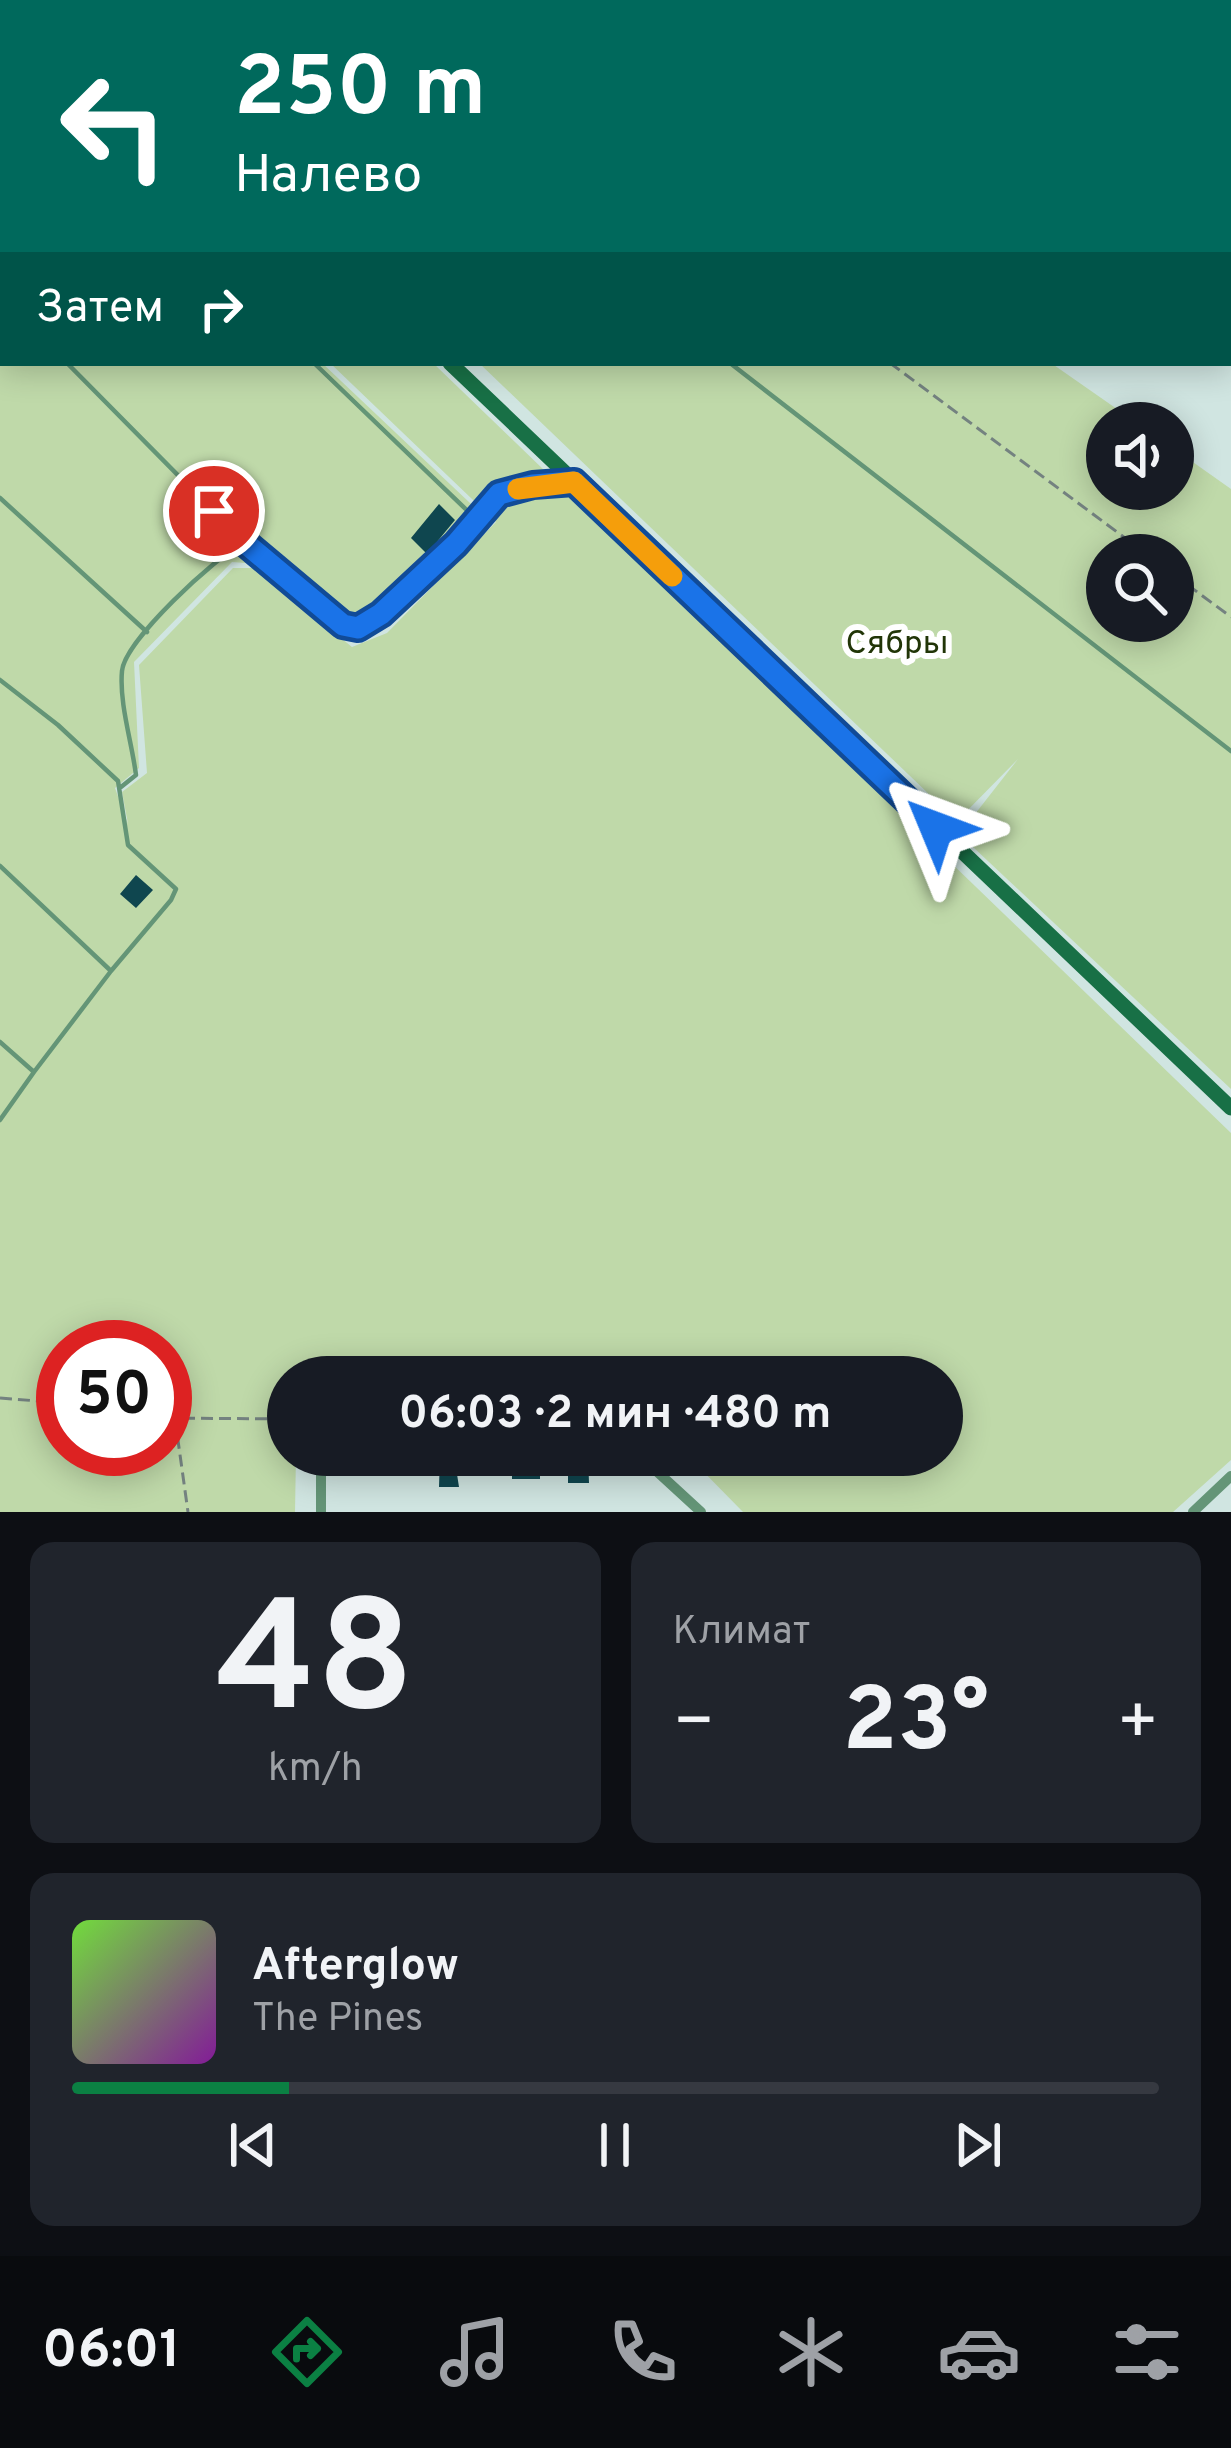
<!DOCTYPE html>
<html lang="ru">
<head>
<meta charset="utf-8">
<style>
	:root { --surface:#171b24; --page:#20242c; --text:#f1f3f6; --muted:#9ea1a6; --line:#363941; --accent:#0b8043 }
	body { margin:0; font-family:Overpass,sans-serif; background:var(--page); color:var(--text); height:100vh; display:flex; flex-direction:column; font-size:45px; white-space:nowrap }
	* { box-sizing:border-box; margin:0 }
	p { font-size:39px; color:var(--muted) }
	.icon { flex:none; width:66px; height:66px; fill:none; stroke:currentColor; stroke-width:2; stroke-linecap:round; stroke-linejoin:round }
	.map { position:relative; height:1512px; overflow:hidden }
	.drawer { display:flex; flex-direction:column; gap:30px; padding:30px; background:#0d0f14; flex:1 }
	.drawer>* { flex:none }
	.guide { position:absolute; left:0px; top:0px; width:1233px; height:366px; box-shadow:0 6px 30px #0003; background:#00695c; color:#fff; overflow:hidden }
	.controls { position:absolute; left:1086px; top:402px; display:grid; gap:24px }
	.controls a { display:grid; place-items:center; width:108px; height:108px; border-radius:50%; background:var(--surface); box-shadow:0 6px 30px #0003; font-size:60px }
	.speed { position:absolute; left:36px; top:1320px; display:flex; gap:24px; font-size:60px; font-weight:700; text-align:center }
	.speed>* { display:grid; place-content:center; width:156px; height:156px; border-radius:50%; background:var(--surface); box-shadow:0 6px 30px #0003; line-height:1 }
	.speed .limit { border:18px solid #d22; background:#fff; color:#111 }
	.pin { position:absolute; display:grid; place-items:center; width:102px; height:102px; color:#fff; margin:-51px; border:6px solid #fff; border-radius:50%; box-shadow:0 3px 12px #0007 }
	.me { position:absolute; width:132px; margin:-66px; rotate:314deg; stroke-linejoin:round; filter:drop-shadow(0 0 9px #0008) }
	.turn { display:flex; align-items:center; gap:42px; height:252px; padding:0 36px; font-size:54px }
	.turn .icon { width:156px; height:156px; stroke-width:2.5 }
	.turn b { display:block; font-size:84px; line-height:102px }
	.then { display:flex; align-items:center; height:114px; padding:0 36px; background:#0003; gap:24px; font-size:45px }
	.big { font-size:90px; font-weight:700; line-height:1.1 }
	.drawer .tile { flex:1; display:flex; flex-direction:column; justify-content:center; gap:18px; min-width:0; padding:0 42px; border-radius:24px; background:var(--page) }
	.drawer .dial { align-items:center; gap:0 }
	.dial b { font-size:156px; line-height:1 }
	.song { display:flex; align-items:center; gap:36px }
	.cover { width:144px; height:144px; border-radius:18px; background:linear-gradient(135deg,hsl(100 70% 55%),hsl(290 70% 35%)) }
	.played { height:12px; border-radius:6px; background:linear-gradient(90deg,var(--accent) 20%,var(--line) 20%) }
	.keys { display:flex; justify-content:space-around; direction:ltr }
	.heat { display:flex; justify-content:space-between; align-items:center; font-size:66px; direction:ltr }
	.drawer .tiles { flex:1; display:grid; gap:30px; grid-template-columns:1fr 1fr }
	.tile:last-child { grid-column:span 2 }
	.trip { position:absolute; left:267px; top:1356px; width:696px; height:120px; border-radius:60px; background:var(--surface); box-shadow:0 6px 30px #0003; font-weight:700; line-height:120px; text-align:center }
	.dock { display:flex; height:192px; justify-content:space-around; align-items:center; background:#090b0e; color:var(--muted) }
	.dock .icon { width:84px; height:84px }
	.dock .on { color:var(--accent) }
	.dock b { font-size:54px; color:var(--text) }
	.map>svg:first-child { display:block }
	.green { fill:#bfd9a9; fill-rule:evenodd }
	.building { fill:#0f464f }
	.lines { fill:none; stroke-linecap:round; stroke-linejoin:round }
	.path { stroke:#748280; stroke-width:3; stroke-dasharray:12 6; stroke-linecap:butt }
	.lane { stroke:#649577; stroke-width:4.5 }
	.street { stroke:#649577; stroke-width:10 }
	.secondary { stroke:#187046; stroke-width:15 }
	.route-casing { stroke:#114b97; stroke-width:30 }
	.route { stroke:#1a73e8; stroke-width:21 }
	.slow { stroke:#f59e0b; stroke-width:21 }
	.labels { text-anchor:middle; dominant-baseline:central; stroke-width:12; stroke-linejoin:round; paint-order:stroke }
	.park-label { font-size:33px; fill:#213507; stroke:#fff }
</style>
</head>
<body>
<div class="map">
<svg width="1231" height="1512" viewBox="0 0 1231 1512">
	<rect width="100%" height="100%" fill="#d0e5e1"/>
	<path class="green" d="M0,0l40,3h-37v360h319l166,157 -102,108 -33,13 -94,-77 -27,-2 -98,100 5,106 -24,20 13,36 -6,-32 25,-19 -8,-108 94,-97h22l97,79 35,-14 109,-111 -166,-159h103l798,770v327l-58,52h-430l-56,-57h255v-78h-654v78h8l-1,57h-295zM63,1347h102v102h-102z
		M103,0h413l6,3h-416z
		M479,363h572l86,60h-30v66h66v-41l58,41v600l-258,-242 -5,-24 50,-64 -61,62zM1107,555h66v66h-66z"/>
	<path class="building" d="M439,504l16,16 -28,34 -16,-16z
		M136,875l17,15 -17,18 -16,-14z
		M368,1455v17h-25l-1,-15z
		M440,1455h14l5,32h-20z
		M512,1455h22l6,8v16h-28z
		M568,1456h20l1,27h-21z"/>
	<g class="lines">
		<path class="path" d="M462,0l1,3
			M1041,0l5,3
			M1230,132l1,1
			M890,363l258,192
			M1173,574l58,43
			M0,1398l63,5
			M165,1418l123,1
			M175,1419l13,93"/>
		<path class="lane" d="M285,0l3,3
			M814,0l5,3
			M0,60l3,2
			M1230,275l1,1
			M0,298l3,3
			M0,342l3,-4
			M67,363l177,179 99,83 15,4 23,-15 75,-70 43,-50 34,-9 35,-3
			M314,363l163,157
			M730,363l501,388
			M0,498l147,134
			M0,680l58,45 60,56 10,64 48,44 -5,11 -60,71
			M121,787l15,-12c-4,-32 -17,-72 -14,-104 3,-31 93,-113 122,-129
			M0,866l111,105 -77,101 -34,-30
			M0,1120l34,-48"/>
		<path class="street" d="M639,1455l62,57
			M321,1512v-57
			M1193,1512l38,-36"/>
		<path class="secondary" d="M70,0l3,3
			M450,363l781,745"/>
	</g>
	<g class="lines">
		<defs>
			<path id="route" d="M214,511l30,31 99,83 15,3 23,-14 75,-70 43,-50 34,-9 41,-3 362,346"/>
		</defs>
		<use href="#route" class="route-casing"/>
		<use href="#route" class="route"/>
		<path class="slow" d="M518,489l56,-7 98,94"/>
	</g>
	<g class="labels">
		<g class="park-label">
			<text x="897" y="645">Сябры</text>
		</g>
	</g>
</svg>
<div class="controls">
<a><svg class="icon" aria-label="sound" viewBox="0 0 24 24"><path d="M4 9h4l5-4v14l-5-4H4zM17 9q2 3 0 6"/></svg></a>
<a><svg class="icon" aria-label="search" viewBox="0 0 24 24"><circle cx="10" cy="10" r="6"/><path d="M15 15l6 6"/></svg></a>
</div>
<div class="speed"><div class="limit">50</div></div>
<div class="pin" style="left:214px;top:511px;background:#d93025"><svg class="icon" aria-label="arrive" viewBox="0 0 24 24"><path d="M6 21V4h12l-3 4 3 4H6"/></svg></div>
<svg class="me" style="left:936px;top:828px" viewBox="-20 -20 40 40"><path d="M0-17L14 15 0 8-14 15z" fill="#1a73e8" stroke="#fff" stroke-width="4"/></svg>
<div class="trip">06:03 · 2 мин · 480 m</div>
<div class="guide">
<div class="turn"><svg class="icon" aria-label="left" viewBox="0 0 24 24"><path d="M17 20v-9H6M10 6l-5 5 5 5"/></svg><div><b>250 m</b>Налево</div></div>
<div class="then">Затем<svg class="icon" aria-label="right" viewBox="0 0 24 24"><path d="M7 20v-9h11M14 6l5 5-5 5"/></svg></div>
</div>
</div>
<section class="drawer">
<div class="tiles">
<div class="tile dial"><b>48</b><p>km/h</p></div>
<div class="tile"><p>Климат</p>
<div class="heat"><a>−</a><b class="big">23°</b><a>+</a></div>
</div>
<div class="tile">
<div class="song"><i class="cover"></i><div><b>Afterglow</b><p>The Pines</p></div></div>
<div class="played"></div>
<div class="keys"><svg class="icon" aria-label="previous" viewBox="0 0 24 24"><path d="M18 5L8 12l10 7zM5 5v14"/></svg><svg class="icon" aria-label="pause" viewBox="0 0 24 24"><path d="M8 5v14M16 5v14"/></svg><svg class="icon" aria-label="next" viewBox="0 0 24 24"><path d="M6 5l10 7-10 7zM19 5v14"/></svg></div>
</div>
</div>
</section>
<nav class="dock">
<b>06:01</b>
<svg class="icon on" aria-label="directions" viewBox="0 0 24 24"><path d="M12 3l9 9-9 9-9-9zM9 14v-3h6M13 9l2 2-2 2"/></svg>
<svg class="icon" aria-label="music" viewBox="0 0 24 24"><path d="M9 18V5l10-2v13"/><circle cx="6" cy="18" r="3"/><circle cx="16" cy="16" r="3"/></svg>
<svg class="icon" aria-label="phone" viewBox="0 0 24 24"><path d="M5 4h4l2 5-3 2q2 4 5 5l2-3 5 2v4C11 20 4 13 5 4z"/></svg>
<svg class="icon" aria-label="climate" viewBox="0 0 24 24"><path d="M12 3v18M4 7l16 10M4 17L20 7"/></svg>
<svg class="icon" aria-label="car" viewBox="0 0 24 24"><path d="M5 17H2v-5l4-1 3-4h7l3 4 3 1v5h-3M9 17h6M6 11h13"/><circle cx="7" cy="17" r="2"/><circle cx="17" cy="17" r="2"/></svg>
<svg class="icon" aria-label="filters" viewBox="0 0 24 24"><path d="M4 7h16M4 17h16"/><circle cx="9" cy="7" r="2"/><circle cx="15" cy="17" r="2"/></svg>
</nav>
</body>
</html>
